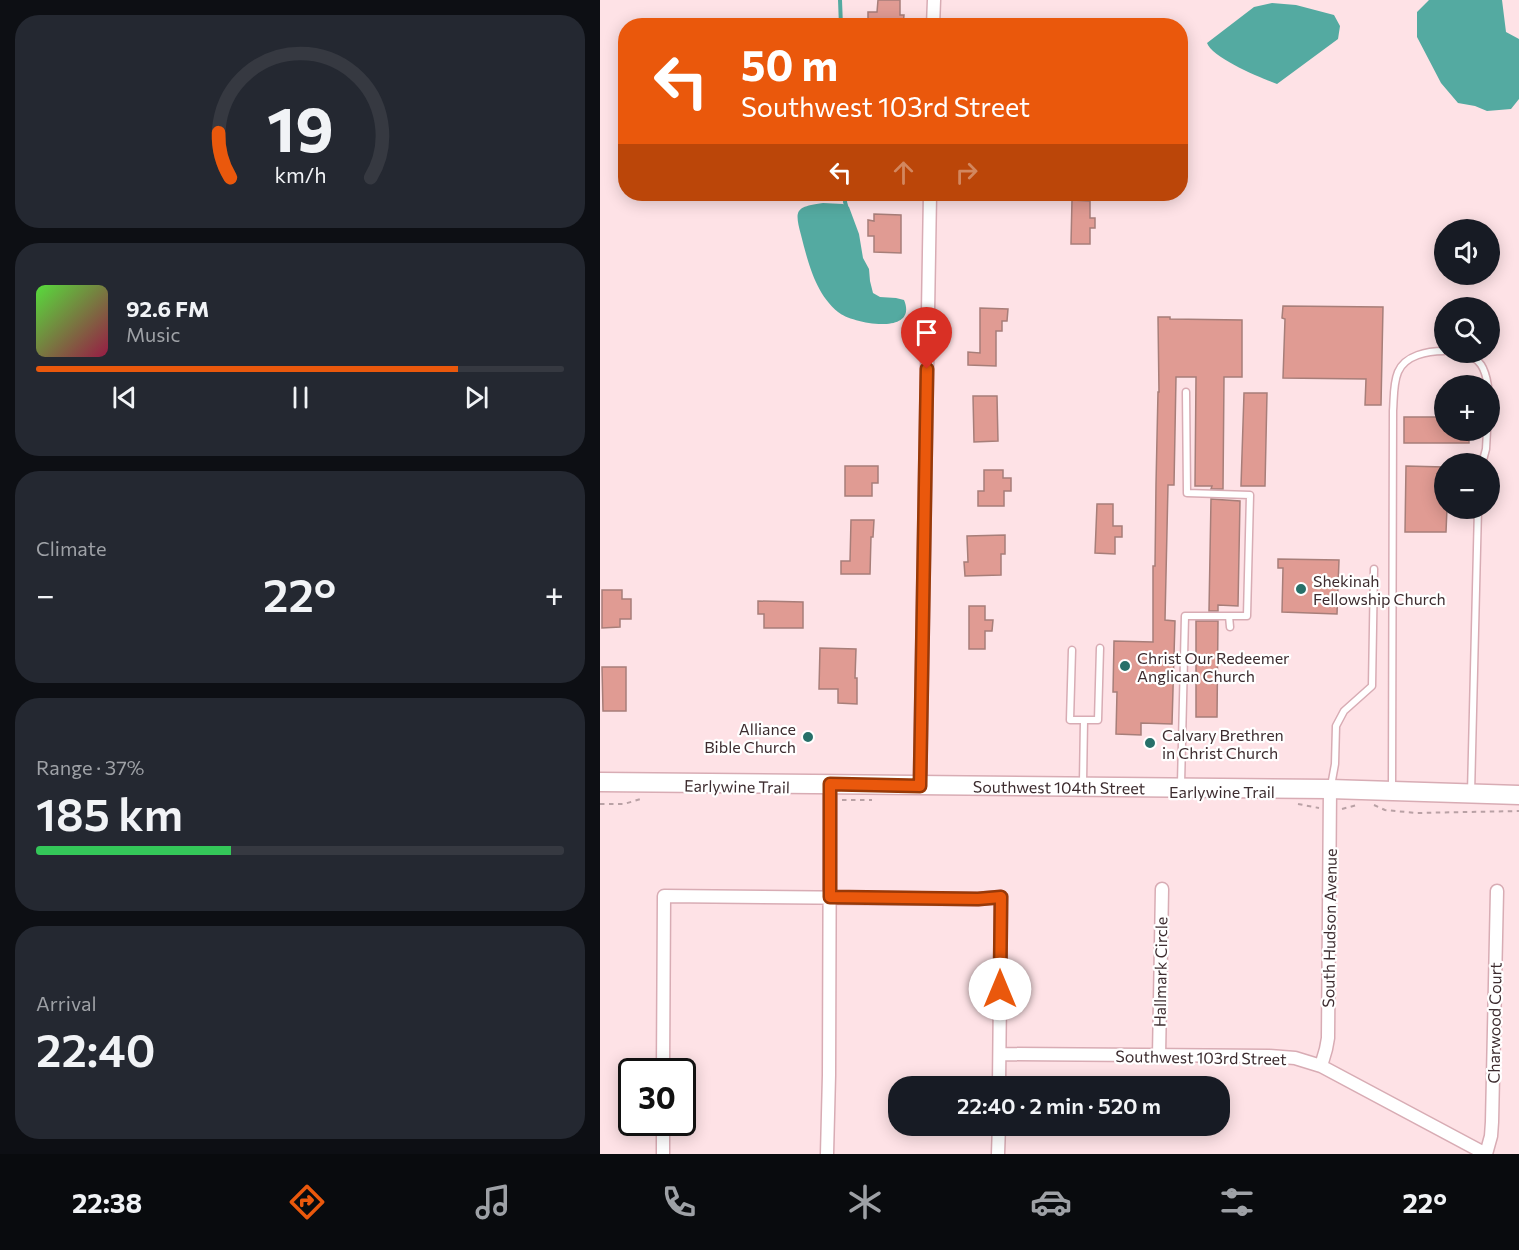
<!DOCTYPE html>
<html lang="en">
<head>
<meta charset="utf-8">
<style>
	:root { --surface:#171b24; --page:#242831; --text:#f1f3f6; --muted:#9ea1a6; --line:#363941; --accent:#ea580c }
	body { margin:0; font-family:Commissioner,sans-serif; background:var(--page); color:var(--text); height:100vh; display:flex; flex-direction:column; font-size:22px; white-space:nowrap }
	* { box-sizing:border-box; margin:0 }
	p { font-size:20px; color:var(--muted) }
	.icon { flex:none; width:33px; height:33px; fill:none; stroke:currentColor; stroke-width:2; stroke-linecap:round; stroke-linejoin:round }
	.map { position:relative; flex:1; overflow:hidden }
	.side { display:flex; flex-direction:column; gap:15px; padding:15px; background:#0d0f14; width:600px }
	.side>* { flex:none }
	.top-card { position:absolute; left:18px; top:18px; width:570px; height:183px; border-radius:24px; box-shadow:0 3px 15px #0003; background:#ea580c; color:#fff; overflow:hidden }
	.tools { position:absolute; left:834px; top:219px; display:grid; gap:12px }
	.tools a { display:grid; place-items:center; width:66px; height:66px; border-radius:50%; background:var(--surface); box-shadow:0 3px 15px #0003; font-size:30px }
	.speed { position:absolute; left:18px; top:1058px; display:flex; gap:12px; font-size:30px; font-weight:700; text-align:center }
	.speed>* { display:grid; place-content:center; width:78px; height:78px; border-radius:50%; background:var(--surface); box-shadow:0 3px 15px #0003; line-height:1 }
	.speed .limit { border:3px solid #111; border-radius:9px; background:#fff; color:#111 }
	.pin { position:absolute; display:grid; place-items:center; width:51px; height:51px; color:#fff; margin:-62px -26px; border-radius:50% 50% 50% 0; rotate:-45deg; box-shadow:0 0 6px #0007 }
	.pin .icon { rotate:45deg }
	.me { position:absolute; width:66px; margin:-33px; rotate:0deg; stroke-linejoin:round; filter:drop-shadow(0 0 4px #0008) }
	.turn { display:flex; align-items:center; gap:21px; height:126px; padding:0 24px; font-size:27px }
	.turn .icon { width:78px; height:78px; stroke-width:2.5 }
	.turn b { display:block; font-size:42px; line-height:51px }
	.lanes { display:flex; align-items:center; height:57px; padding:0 24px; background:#0003; justify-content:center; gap:30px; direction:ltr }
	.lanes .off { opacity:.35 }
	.big { font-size:45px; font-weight:600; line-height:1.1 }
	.side .widget { flex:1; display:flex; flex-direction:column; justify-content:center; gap:9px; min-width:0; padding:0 21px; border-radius:24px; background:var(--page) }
	.side .dial { align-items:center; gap:0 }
	.dial svg { height:156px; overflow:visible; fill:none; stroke:var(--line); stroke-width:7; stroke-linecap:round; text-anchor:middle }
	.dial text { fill:var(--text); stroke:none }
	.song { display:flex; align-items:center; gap:18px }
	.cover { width:72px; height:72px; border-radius:9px; background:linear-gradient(135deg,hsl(110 70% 55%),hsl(340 70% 35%)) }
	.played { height:6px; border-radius:3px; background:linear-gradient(90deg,var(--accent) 80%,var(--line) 80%) }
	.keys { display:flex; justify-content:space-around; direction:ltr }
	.heat { display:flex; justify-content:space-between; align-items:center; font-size:33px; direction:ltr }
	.charge { height:9px; border-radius:4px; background:linear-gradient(90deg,#34c759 37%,var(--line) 0) }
	.trip { position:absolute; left:288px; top:1076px; width:342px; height:60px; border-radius:24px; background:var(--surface); box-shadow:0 3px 15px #0003; font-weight:600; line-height:60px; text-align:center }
	.menu { display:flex; height:96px; justify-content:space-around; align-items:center; background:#090b0e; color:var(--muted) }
	.menu .icon { width:42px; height:42px }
	.menu .selected { color:var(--accent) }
	.menu b { font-size:27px; color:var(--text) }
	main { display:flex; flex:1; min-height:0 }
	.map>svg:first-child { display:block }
	.water { fill:#54aaa1 }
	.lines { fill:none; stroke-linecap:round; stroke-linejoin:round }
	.stream { stroke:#54aaa1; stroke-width:4 }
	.building { fill:#e09b93; stroke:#a77e79; stroke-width:1.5 }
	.lane-casing { stroke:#d8acb4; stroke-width:9 }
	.street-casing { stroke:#d8acb4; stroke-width:15 }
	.secondary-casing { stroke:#d8acb4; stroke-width:21 }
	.path { stroke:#b9a1a5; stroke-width:2; stroke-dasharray:4.5 4.5; stroke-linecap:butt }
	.lane { stroke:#fff; stroke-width:6 }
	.street { stroke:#fff; stroke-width:12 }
	.secondary { stroke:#fff; stroke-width:18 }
	.route-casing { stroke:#983908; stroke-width:15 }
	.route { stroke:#ea580c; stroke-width:10 }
	.poi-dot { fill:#277069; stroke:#fff; stroke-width:2 }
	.labels { text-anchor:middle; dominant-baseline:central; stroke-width:4.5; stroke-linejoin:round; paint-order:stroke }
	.poi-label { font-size:16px; fill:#3d2c2f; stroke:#fff; text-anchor:start }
	.street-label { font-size:16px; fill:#3d2c2f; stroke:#fff }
</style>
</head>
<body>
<main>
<section class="side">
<div class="widget dial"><svg viewBox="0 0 100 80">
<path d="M14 69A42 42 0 1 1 86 69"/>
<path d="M14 69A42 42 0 0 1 8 46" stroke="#ea580c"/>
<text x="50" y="56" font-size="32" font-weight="700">19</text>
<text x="50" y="72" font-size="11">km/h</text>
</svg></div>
<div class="widget">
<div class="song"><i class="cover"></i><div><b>92.6 FM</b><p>Music</p></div></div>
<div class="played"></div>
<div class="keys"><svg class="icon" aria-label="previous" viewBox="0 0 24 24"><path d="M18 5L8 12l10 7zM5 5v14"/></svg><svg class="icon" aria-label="pause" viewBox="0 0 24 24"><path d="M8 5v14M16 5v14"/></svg><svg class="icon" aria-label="next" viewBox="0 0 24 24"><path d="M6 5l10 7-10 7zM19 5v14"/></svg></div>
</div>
<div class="widget"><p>Climate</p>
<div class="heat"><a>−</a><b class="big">22°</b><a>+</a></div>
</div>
<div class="widget"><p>Range · 37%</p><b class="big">185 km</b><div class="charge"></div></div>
<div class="widget"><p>Arrival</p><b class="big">22:40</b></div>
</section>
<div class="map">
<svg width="919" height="1154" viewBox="0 0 919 1154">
	<rect width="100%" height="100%" fill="#fee2e6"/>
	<path class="water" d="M829,0h73l4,32 13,7v60l-8,10 -24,2 -12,-5 -17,-3 -17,-20 -24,-46v-25z
		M672,3l24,2 38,10 6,11 -2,13 -61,45c-16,-6 -65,-26 -70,-41l47,-36z
		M223,203l20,1 6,3 10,27 4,24 6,11 1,12 3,12 7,4 16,1 8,2c15,36 -52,24 -66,12 -23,-19 -30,-50 -37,-77 -7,-26 -5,-28 22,-32z"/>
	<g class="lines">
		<path class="stream" d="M240,0l1,26
			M246,194l-1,8 2,7"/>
	</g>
	<path class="building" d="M278,0h22v15h4l-1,11h-35v-14h9z
		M472,200l18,1v17h5v10h-5v16h-19z
		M274,214l27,1v38l-27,-1v-16h-6v-16l6,1z
		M683,306l100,1 -2,98h-16l1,-26 -83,-1 2,-59 -3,-1z
		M380,308l28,1 -1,12h-5v10h-6v35l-28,-1v-13l12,1z
		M558,317h12v2l72,1v57h-18l-1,112h-12l1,-3h-17l1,-109h-20l-2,108h-6l-3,135 10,1 -3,103 -31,-1v12l-25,-1 1,-42h-4l1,-51 39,1v-76h2l1,-82 2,-92h1z
		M644,393h23l-2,93h-24z
		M373,396h24l1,45 -24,1z
		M804,417h40v13h25v13h-65z
		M245,466h33v17h-6v13h-27z
		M806,466l38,1v41h3l-1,24h-41z
		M384,470h19v8h8v13h-7v15h-26v-15h6z
		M611,499l29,2 -2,105 -20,-1v6h-9z
		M497,504h16v22h9v11h-7v17l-20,-1z
		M251,520h23l-1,17h-2l-1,37h-29v-13h9z
		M405,535v19h-4v21l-36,1 -1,-14h4l-1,-26z
		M678,559l61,1 -2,54 -55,-2 1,-44h-5z
		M2,590h20v9h9v20h-11v8l-18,1z
		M158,601l45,1v26h-39v-14h-6z
		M369,606h16v14h8l-1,11h-7v18h-16z
		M596,621h22l-1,96h-21z
		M220,648l36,1 -1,29h2v26l-19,-1v-14h-19z
		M2,667h24v44h-23z"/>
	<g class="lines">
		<defs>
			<path id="lane" d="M863,352c18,7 22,16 25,34
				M882,464l4,-15 1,-19
				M629,616l1,11
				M472,650l-2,70h14l-1,63
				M484,720h14l2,-72
				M581,784l4,-168h62l3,-121 -63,-2 -1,-101
				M731,786l4,-22 1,-38 8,-15 28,-25 2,-117
				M792,788l1,-377c1,-12 0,-27 5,-39 7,-17 30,-21 46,-21
				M871,793l7,-285"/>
			<path id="street" d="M333,26l1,-26
				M320,786l10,-592
				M401,1054l268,2 26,2 26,8 165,88 5,-18 1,-14 5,-231
				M559,1056l3,-167
				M721,1066l5,-17 2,-11 2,-249
				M63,1071l1,-175 314,3 23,-2 -2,189
				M63,1154v-32
				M227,1154l2,-79 1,-291
				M398,1154l1,-29"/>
			<g id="secondary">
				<path id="s1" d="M0,782l730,7 189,6"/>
			</g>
		</defs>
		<use href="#lane" class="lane-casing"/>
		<use href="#street" class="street-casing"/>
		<use href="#secondary" class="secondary-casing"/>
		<path class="path" d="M242,800h30
			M0,804h24l20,-6
			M698,804l21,4
			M774,805l11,5 31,3 103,-2
			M742,809l15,-4"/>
		<use href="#lane" class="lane"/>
		<use href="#street" class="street"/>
		<use href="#secondary" class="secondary"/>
	</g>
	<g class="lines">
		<defs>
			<path id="route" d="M327,369l-7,417 -90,-2v113l148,2 23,-2 -1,92"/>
		</defs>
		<use href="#route" class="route-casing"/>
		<use href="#route" class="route"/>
	</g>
	<g class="poi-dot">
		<circle cx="701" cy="589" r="6"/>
		<circle cx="525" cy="666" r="6"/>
		<circle cx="208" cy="737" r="6"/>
		<circle cx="550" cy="743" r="6"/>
	</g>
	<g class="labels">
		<g class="poi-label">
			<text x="713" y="580">Shekinah<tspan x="713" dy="18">Fellowship Church</tspan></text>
			<text x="537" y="657">Christ Our Redeemer<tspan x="537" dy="18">Anglican Church</tspan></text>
			<text x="196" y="728" text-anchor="end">Alliance<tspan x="196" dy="18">Bible Church</tspan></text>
			<text x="562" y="734">Calvary Brethren<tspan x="562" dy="18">in Christ Church</tspan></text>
		</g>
		<g class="street-label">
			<text transform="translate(137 786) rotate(1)">Earlywine Trail</text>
			<text stroke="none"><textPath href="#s1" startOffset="459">Southwest 104th Street</textPath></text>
			<text x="622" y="791">Earlywine Trail</text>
			<text transform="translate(729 928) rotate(-89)">South Hudson Avenue</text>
			<text transform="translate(560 972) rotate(-89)">Hallmark Circle</text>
			<text transform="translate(894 1023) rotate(-89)">Charwood Court</text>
			<text transform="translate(601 1057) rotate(1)">Southwest 103rd Street</text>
		</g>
	</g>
</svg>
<div class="tools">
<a><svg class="icon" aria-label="sound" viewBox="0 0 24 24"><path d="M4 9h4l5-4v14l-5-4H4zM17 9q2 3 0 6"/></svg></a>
<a><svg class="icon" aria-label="search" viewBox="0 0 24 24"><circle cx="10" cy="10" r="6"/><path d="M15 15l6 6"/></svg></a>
<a>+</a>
<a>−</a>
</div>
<div class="speed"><div class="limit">30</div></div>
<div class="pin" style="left:327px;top:369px;background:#d93025"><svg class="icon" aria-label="arrive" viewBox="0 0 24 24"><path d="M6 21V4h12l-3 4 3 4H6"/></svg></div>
<svg class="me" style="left:400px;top:989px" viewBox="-20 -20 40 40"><circle r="19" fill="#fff"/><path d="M0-13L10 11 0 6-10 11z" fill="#ea580c"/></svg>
<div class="trip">22:40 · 2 min · 520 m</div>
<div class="top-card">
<div class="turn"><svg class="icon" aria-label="left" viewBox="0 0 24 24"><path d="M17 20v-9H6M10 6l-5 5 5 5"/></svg><div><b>50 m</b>Southwest 103rd Street</div></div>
<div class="lanes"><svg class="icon" aria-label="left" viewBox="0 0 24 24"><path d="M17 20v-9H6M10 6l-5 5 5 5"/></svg><svg class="icon off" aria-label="ahead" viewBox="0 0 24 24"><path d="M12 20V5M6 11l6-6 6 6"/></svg><svg class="icon off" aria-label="right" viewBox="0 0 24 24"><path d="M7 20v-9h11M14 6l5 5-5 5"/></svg></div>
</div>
</div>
</main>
<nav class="menu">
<b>22:38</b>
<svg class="icon selected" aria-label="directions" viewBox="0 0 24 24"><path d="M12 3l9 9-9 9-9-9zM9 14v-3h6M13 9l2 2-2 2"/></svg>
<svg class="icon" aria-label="music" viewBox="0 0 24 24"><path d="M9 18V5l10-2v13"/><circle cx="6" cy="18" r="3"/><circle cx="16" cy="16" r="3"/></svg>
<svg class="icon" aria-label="phone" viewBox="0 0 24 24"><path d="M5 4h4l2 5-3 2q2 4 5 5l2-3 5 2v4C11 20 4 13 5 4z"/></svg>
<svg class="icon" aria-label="climate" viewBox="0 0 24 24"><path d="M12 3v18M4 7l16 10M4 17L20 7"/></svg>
<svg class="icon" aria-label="car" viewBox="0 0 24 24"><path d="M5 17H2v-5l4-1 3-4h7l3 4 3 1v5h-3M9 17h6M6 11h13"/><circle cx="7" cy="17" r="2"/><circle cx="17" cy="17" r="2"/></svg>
<svg class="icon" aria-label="filters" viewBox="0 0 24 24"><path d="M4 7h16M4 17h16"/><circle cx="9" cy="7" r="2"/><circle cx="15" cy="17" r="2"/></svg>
<b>22°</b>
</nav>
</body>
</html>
